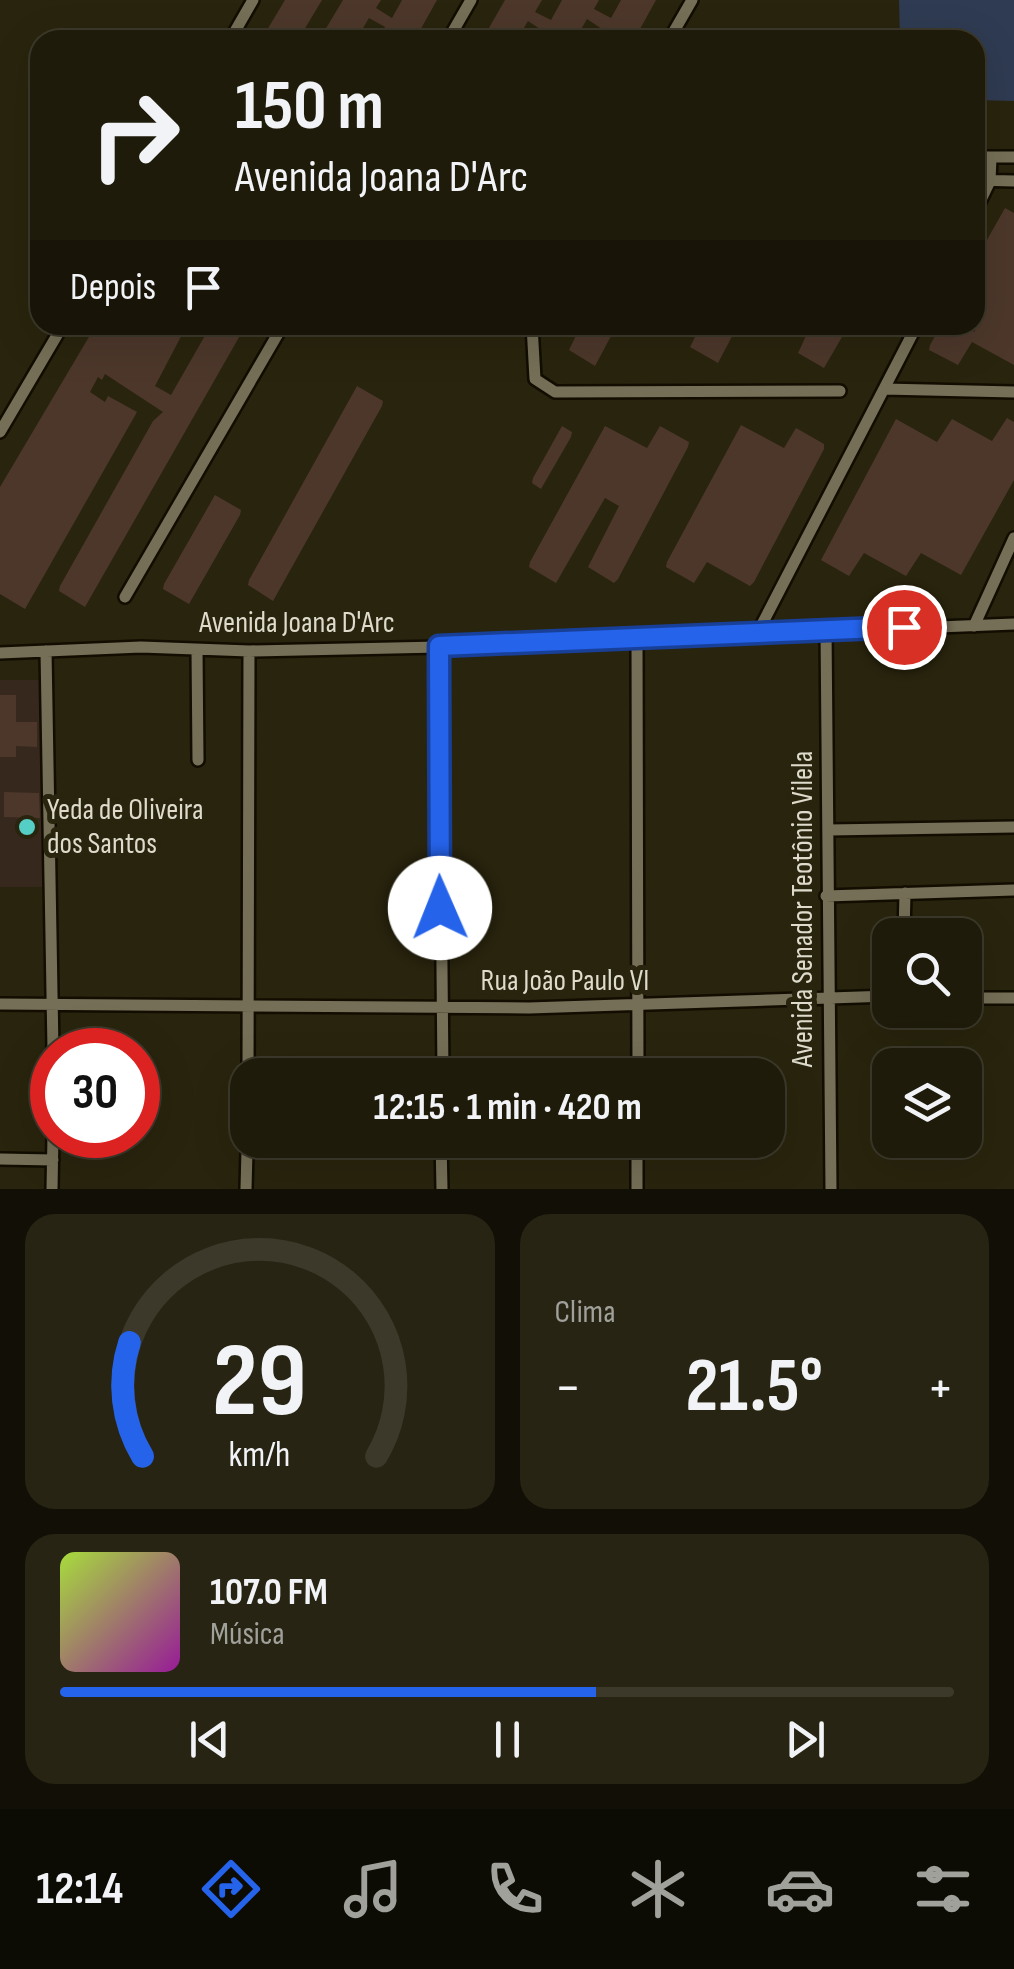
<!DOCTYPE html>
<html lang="pt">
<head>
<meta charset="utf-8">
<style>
	:root { --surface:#1f1b0a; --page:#272413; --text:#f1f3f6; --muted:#a1a19c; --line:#3c392b; --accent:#2563eb }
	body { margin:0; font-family:"Sofia Sans Condensed",sans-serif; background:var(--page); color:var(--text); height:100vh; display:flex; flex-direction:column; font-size:38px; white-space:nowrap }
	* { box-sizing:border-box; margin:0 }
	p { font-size:32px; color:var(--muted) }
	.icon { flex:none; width:55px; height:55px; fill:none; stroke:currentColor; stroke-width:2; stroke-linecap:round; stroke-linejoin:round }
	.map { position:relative; height:1189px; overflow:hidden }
	.panel { display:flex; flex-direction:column; gap:25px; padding:25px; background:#110f06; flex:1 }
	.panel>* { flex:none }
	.top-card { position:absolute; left:30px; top:30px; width:955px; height:305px; border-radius:30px; box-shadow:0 10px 40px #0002,0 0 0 2px var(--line); background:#1f1b0a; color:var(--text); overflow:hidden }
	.fabs { position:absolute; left:872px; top:918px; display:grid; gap:20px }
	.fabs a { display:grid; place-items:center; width:110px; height:110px; border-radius:20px; background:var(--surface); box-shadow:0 10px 40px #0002,0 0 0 2px var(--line); font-size:50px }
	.speed { position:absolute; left:30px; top:1028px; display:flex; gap:20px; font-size:50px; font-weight:700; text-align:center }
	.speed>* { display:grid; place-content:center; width:130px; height:130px; border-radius:50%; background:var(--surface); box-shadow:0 10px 40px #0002,0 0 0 2px var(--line); line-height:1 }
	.speed .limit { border:15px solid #d22; background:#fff; color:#111 }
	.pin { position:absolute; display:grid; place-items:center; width:85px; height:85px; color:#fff; margin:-42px; border:5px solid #fff; border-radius:50%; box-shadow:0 2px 10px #0007 }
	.me { position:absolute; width:110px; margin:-55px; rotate:359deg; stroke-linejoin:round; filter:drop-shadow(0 0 8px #0008) }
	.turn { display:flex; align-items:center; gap:35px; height:210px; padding:0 40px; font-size:45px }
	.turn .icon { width:130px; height:130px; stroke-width:2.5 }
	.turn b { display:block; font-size:70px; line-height:85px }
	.then { display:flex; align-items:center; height:95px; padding:0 40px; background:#0003; gap:20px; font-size:38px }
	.big { font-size:75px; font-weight:700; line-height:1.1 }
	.panel .card { flex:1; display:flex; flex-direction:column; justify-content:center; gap:15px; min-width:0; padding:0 35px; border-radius:30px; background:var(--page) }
	.panel .dial { align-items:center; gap:0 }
	.dial svg { height:260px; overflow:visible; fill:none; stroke:var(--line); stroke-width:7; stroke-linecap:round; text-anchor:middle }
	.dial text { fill:var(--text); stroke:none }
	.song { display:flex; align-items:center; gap:30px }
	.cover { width:120px; height:120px; border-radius:15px; background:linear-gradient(135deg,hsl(80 70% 55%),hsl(300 70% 35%)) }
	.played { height:10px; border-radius:5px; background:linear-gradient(90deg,var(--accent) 60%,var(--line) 60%) }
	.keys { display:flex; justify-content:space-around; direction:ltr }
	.heat { display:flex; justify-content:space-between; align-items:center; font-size:55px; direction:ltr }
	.panel .tiles { flex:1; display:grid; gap:25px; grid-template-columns:1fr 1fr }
	.card:last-child { grid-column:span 2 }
	.trip { position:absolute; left:230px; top:1058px; width:555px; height:100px; border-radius:30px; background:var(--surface); box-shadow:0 10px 40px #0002,0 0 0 2px var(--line); font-weight:700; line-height:100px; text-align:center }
	.menu { display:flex; height:160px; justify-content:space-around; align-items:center; background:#0c0b04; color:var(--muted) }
	.menu .icon { width:70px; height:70px }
	.menu .current { color:var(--accent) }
	.menu b { font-size:45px; color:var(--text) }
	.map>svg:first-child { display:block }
	.education { fill:#36281c }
	.water { fill:#2f3b52 }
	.building { fill:#4d372b }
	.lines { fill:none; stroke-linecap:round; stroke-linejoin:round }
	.minor-casing { stroke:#120d00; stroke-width:16 }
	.minor { stroke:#756f57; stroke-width:11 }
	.route-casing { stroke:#184099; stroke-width:25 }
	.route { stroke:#2563eb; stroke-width:18 }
	.poi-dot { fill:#55cec5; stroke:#29240d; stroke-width:4 }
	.labels { text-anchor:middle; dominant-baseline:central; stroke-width:10; stroke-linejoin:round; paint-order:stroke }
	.street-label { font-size:30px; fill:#dedbcd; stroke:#29240d }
	.poi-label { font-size:30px; fill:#dedbcd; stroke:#29240d; text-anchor:start }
</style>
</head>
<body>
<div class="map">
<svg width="1014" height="1189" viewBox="0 0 1014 1189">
	<rect width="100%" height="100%" fill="#29240d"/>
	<path class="education" d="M0,680h54l-1,207h-53z"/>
	<path class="water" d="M899,0h115v101l-39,-1v-60h-75z"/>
	<path class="building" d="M285,0h37l-24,40h-37z
		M343,0h38l-5,8 16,10 10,-18h35l-19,34 13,6h-53l7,-13 -16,-9 -13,22h-37z
		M505,0h37l-7,12 16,8 11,-20h37l-5,9 17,9 10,-18h35l-22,40h-37l5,-11 -15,-10 -12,21h-37l5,-9 -15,-10 -11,19h-35z
		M1005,208l9,5v152l-42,-23 -14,23 -29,-15 1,-5 11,-20h23l11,7v-71z
		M96,325h31l18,9 6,-9h36l-32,61 16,9 40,-70h35l-161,282 -26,-16 1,-5 93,-165 10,-9 -58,-38 -3,6 -4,-3 -8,15 15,10 3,-6 29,16 -112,197 -25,-15v-107z
		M581,325h36l-22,41 -26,-16z
		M701,325h37l-20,38 -28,-16z
		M811,325h38l-25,43 -26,-15z
		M357,386l26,15 -1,5 -109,195 -25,-16 1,-5z
		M1007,418l7,4v58l-53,95 -40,-22 -15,23 -42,-23 -15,23 -28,-16 75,-141 41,23 15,-23 40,22z
		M741,425l43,23 12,-20 28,16v5l-70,133 -4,4 -43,-24 -13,21 -28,-16 1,-5z
		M562,426l10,6 -1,5 -30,52 -9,-6 1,-5z
		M605,426l42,22 13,-22 29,16 -1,5 -70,132 -4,4 -26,-16 31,-61 -14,-8 -49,85 -27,-16 1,-5z
		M215,495l26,15 -1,5 -51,89 -26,-15 1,-5z
		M0,695h16v27h21v25l-21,-1v11h-16z
		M4,792l35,1 1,25 -36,-1z"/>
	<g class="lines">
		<defs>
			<path id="minor" d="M230,40l23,-40
				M448,40l23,-40
				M669,40l23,-40
				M975,157h39
				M975,180l39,1
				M975,212l15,-31 1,-24
				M532,325l3,54 20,13 285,-1
				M884,389l130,3
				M0,432l63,-107
				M125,597l158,-272
				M974,626l40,-88
				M826,629l5,560
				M758,632l159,-307
				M637,636l1,439
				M439,647l4,428
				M197,650l1,110
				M46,651l7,399
				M0,653l141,-6 108,4 190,-4 575,-23
				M829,830l185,-3
				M826,896l188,-6
				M904,935l1,-42
				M965,998h49
				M0,1004l529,4 361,-12
				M248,1075l1,-424
				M441,1140l1,49
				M0,1159l53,1
				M52,1189l1,-54
				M246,1189l2,-77
				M637,1189v-49"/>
		</defs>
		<use href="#minor" class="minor-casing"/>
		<use href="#minor" class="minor"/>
	</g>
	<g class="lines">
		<defs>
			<path id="route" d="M440,908l-1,-262 465,-19"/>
		</defs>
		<use href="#route" class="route-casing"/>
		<use href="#route" class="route"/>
	</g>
	<circle class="poi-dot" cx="27" cy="827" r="10"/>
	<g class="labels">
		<g class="street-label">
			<text x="297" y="623">Avenida Joana D'Arc</text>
			<text transform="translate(803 909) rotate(-90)">Avenida Senador Teotônio Vilela</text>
			<text x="565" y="981">Rua João Paulo VI</text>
		</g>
		<g class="poi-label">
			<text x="47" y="810">Yeda de Oliveira<tspan x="47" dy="34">dos Santos</tspan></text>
		</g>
	</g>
</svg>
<div class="fabs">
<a><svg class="icon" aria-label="search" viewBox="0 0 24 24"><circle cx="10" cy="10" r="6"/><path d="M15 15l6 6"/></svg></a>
<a><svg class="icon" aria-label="layers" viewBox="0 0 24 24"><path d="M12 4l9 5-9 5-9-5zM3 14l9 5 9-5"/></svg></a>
</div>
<div class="speed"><div class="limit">30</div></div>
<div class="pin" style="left:904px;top:627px;background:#d93025"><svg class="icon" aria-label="arrive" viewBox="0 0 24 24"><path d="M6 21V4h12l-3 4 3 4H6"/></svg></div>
<svg class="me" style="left:440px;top:908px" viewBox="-20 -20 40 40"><circle r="19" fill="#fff"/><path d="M0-13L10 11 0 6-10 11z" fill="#2563eb"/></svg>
<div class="trip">12:15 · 1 min · 420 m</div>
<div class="top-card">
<div class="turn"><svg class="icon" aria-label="right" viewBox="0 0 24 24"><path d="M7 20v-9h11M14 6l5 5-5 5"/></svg><div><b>150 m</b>Avenida Joana D'Arc</div></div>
<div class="then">Depois<svg class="icon" aria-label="arrive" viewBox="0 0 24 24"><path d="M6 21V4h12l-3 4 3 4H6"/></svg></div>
</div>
</div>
<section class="panel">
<div class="tiles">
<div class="card dial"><svg viewBox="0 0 100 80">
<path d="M14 69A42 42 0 1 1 86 69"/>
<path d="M14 69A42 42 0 0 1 10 34" stroke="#2563eb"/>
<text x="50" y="56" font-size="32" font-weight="700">29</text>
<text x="50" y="72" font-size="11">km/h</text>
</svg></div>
<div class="card"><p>Clima</p>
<div class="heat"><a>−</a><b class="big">21.5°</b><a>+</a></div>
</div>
<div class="card">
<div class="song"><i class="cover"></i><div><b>107.0 FM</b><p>Música</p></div></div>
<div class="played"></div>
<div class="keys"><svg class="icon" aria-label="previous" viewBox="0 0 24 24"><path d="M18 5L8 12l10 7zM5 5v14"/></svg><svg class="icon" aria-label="pause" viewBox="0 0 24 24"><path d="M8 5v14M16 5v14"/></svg><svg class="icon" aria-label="next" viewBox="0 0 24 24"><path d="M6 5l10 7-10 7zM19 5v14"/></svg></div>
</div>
</div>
</section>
<nav class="menu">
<b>12:14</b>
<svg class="icon current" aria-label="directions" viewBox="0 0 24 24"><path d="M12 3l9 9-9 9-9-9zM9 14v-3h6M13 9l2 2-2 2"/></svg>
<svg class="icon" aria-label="music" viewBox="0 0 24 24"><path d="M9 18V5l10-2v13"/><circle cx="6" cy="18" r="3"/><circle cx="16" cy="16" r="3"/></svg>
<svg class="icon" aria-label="phone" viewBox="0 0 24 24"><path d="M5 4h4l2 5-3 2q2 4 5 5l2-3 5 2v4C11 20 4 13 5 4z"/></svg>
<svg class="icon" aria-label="climate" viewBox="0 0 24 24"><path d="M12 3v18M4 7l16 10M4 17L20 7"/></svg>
<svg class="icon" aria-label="car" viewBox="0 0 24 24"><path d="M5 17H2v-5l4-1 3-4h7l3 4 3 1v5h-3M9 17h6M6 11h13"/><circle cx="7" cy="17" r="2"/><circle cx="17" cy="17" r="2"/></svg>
<svg class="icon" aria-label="filters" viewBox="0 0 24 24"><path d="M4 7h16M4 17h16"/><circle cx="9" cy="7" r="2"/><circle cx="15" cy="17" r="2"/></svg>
</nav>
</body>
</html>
